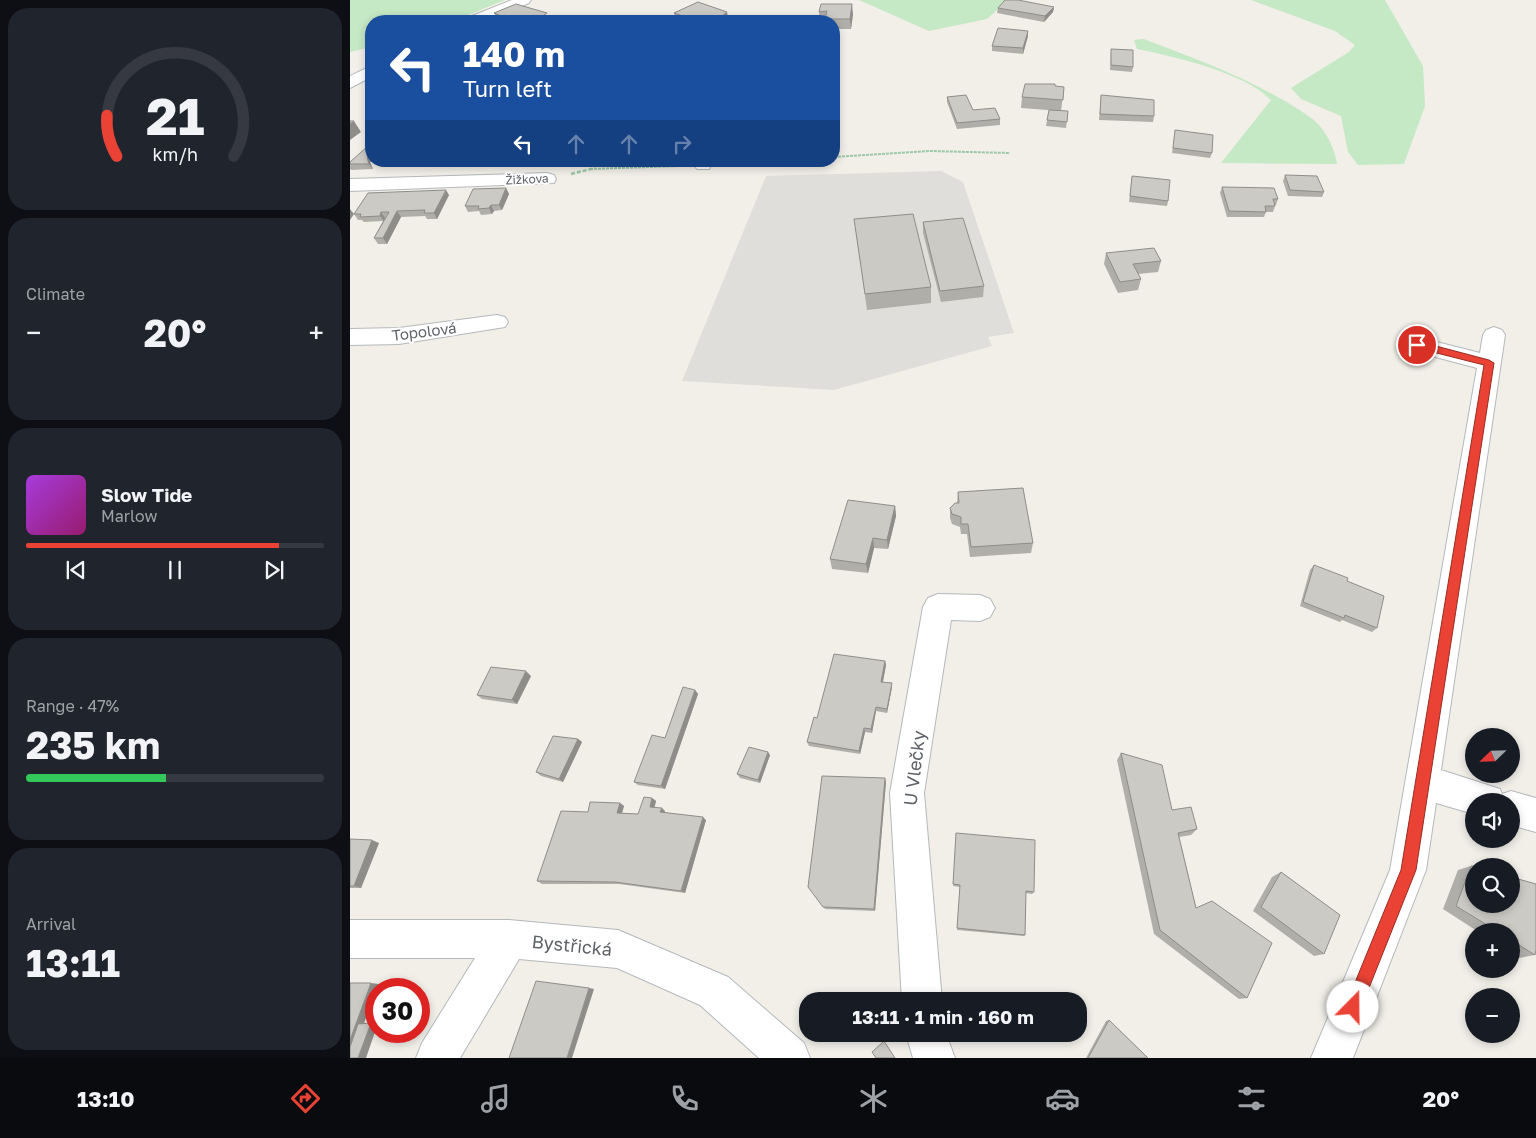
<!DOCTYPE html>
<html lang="en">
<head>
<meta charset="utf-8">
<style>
	:root { --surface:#171b24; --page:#20242c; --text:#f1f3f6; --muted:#9ea1a6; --line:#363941; --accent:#ea4335 }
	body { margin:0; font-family:"Golos Text",sans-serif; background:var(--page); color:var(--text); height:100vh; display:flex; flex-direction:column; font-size:19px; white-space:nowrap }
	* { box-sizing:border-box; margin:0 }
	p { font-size:16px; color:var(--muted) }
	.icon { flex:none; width:28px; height:28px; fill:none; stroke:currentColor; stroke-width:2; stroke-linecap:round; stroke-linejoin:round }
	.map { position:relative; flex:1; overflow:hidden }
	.panel { display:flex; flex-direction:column; gap:8px; padding:8px; background:#0d0f14; width:350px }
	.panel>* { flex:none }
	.guide { position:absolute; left:15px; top:15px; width:475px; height:152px; border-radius:20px; box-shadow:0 2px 8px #0003; background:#1a4fa0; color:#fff; overflow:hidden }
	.needle { width:32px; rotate:247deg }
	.buttons { position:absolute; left:1115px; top:728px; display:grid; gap:10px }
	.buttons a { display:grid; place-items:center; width:55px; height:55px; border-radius:50%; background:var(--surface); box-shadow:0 2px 8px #0003; font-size:25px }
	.speed { position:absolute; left:15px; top:978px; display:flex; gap:10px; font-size:25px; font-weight:700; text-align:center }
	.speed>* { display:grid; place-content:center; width:65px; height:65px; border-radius:50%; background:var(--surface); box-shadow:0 2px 8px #0003; line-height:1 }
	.speed .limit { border:8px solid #d22; background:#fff; color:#111 }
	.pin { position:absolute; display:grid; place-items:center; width:42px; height:42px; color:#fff; margin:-21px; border:2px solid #fff; border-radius:50%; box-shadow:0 1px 5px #0007 }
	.me { position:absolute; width:55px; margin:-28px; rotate:22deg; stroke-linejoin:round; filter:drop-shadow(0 0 4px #0008) }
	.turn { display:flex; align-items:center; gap:18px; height:105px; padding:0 15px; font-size:22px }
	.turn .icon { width:65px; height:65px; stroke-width:2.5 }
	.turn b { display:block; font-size:35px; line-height:42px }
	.lanes { display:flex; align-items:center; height:48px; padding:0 15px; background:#0003; justify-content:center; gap:25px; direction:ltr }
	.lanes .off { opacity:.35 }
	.big { font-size:38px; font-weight:700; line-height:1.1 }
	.panel .card { flex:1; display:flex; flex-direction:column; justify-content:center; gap:8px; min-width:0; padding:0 18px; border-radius:20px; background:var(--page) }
	.panel .dial { align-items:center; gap:0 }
	.dial svg { height:130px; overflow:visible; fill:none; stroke:var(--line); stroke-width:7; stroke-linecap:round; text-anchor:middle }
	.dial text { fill:var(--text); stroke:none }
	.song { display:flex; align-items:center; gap:15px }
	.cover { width:60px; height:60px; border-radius:8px; background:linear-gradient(135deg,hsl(280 70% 55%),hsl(320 70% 35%)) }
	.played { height:5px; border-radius:2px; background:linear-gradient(90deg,var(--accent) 85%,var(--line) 85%) }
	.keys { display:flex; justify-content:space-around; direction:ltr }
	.heat { display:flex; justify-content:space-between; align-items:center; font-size:28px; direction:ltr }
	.charge { height:8px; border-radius:4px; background:linear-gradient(90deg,#34c759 47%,var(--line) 0) }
	.trip { position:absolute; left:449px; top:992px; width:288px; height:50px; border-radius:20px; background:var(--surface); box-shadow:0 2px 8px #0003; font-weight:700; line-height:50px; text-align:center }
	.menu { display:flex; height:80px; justify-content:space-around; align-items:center; background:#090b0e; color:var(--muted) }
	.menu .icon { width:35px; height:35px }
	.menu .on { color:var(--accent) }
	.menu b { font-size:22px; color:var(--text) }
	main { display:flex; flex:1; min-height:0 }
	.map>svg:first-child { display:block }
	.industrial { fill:#e0deda }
	.green { fill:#c5e8c5 }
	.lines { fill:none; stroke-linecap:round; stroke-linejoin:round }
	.minor-casing { stroke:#b5b8bc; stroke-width:2 }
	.path-far1 { stroke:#9cc7a9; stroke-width:2; stroke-dasharray:3 1; stroke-linecap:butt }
	.path { stroke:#9cc7a9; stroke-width:2.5; stroke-dasharray:4 2; stroke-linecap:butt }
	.minor { fill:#fff; fill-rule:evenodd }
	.wall { fill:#afaea9 }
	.shaded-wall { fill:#8f8d8a }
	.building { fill:#cccac5; stroke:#8f8d8a }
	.route { fill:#ea4335; stroke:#982c22 }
	.labels { text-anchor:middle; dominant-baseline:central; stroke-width:4; stroke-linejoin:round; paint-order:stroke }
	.far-street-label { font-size:12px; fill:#5f6368; stroke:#fff }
	.street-label { font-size:15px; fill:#5f6368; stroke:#fff }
	.near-street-label { font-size:18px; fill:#5f6368; stroke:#fff }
</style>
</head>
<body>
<main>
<section class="panel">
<div class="card dial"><svg viewBox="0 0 100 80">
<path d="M14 69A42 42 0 1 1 86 69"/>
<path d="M14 69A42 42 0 0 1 8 44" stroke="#ea4335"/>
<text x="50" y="56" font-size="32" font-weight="700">21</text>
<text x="50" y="72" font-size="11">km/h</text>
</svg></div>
<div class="card"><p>Climate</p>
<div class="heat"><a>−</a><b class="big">20°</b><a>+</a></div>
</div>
<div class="card">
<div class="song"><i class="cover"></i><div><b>Slow Tide</b><p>Marlow</p></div></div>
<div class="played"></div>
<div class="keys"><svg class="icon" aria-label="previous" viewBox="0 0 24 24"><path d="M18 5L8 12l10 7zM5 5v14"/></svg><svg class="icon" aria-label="pause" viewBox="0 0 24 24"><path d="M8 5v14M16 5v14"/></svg><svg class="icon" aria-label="next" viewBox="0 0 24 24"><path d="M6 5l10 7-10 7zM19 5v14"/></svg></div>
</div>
<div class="card"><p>Range · 47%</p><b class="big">235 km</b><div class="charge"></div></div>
<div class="card"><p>Arrival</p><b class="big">13:11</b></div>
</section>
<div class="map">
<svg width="1186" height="1058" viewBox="0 0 1186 1058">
	<rect width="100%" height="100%" fill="#f1efe8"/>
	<path class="industrial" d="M591,171l22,11 51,151 -26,4 4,9 -158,44 -152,-9 84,-205z"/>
	<path class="green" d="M0,0h155l-52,21h-82v26l-21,5z
		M509,0h149l-21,19 -58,12z
		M901,0h134l38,66 2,40 -21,58 -46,1 -10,-13 -7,-36 -40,-17 -10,-11 58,-36 6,-7 -20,-14z
		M794,39c50,19 99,37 146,65 9,6 20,12 28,20 10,11 17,26 19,40l-116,-1 50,-63c-28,-28 -95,-43 -134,-51l-3,-9z"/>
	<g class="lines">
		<defs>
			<path id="minor" d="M162,0h19l-2,3 -45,18h-19l2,-3z
				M21,66v11l-21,11v-12z
				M345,161h18l-4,8h-12l-3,-4z
				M197,173l7,2 2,4 -2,4 -204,8v-12z
				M147,315l8,2 3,5 -3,5 -106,17 -49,1v-16l49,-1z
				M1144,327l8,3 3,5 -64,435 59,19 2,5 9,-3 25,7v34l-25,-7v-24h-37v13l-38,-11 -10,67 -73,188h-42l79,-188 87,-502 -68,-18 -3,-5 3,-5 8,-3 63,16 3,-18 3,-5z
				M588,594l42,1 10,4 5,9 -5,9 -10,4 -29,-1 -27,173 18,208h-40l-12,-208 33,-186 5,-9z
				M0,920h159l109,10 110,47 76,66 6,15h-51l-59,-53 -83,-37 -98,-9 -59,99h-44l6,-15 53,-85h-125z
				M556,1034h40l9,24h-42z"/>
		</defs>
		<use href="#minor" class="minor-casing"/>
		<path class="path-far1" d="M484,157l95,-6 81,2
			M380,163l32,-2
			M240,169l89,-3"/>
		<path class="path" d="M221,174l24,-6"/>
		<use href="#minor" class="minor"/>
	</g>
	<path class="wall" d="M471,4l32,10 -2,15h-17v-8h-14l-1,-9z
		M704,7l-1,5 -9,10 -47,-9 1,-5z
		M144,13l55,5 2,1 1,2h-48l-7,-3z
		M324,13l54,4 -3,2 2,2h-43l-9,-3z
		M678,36l-5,18 -31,-3v-5z
		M761,49l22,18 -1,5 -22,-2z
		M705,86l9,1 -3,24 -40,-3 1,-11z
		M751,95l53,21 -1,6 -54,-2z
		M597,97l26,13 27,9v6l-43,4 -10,-27z
		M699,110l19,1 -2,17 -20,-2z
		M825,130l37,23 -2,5 -38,-5z
		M22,161l-2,1 3,7 -22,1 -1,-1v-7z
		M935,175l39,17 -2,5 -34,-1 -5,-15z
		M782,176l36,25 -1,5 -38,-4z
		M872,187l56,12 -2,6h-1v1l-2,6h-7l-2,5h-37l-7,-24z
		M156,188l3,6 -7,16 -8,1 -2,3 -11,1 -2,-4 -11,1 -3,-6z
		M99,195l-12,24h-10l-2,-3 -24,1 -14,27h-9l-4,-6 9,-17 -19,1 -2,-2h-4l-4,-6z
		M504,219l77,68v16l-64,7z
		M573,222l61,64 -1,11 -42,5 -18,-69z
		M756,253l55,8 -3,11 -20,2 3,5 -3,11 -20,3 -14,-29z
		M608,492l75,51 -2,10 -61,4 -3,-23h-6l-1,-7 -8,-3 -2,-6v-10l7,-5z
		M545,506l1,10 -8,33 -14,-1 -6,25 -36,-4 -2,-10z
		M964,565l33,16 30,47 -5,4 -30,-12 -2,2 -40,-16 10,-36z
		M535,661l1,4 -3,17 9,1v4l-5,26 -11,-2 -4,22 -7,-1 -5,22 -51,-8 -2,-4 10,-24z
		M181,676l-14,28 -35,-5 -5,-4z
		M345,690l3,4 -33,95 -27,-4 -4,-3 31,-44z
		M228,739l4,3 -19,40 -22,-6 -5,-4z
		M771,753l51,57 25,19 -6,6 -12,2 17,71 51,90 -8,1 -85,-65 -37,-174z
		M420,755l-10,28 -20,-5 -3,-4z
		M536,782l-11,129 -50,-2 -17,-22z
		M302,798l4,3 -2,6 11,4 -1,1 42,8 -21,73 -66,-9h-77l-5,-3 51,-69 32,-9 4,3 -2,7 16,1z
		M606,833l78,59 -2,2 -6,-1 -1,42 -1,1 -67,-6 3,-43 -7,-1z
		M0,839l29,4 -18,45h-11z
		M1121,866l64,89 -16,3 -8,-5v-22h-34l-34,-22 15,-39z
		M931,872l43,82 -10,2 -61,-45 19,-34z
		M759,1020l39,38h-62l20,-37z"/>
	<path class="shaded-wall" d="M502,4l1,10 -2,15 -1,-10z
		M704,7l-1,5 -9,10 1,-6z
		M377,12l1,5 -5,4 -2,-4z
		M678,31v5l-5,18v-6z
		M4,121l7,11 -11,8v-16z
		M21,154v7h1l-2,1 3,7 -4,-5 -2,-7z
		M156,188l3,6 -7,16 -3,-5z
		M96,190l3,5 -12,24 -3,-6z
		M141,205l3,6 -2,3 -3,-6z
		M0,209l4,5 -4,6z
		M47,211l4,6 -14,27 -4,-6z
		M31,212l4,6 -1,3 -4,-5z
		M545,506l1,10 -8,33 -1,-9z
		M523,538l1,10 -6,25 -2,-9z
		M535,661l1,4 -4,21 -1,-4z
		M176,671l5,5 -14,28 -5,-4z
		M542,683v4l-5,26v-4z
		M345,690l3,4 -33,95 -4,-3z
		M526,707v4l-4,22 -1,-4z
		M514,728l1,4 -5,22 -1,-3z
		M228,739l4,3 -19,40 -4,-3z
		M418,752l2,3 -10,28 -2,-3z
		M535,778l1,4 -11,129 -1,-2z
		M302,798l4,3 -2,9 -4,-3z
		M270,803l4,3 -3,10 -4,-3z
		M312,808l3,3 -2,4 -3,-3z
		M353,817l3,3 -21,73 -4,-2z
		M22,840l7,3 -18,45 -7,-2z
		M21,983l8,1 -3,5 -24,69h-2v-18z
		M239,988l5,1 -22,69h-5z
		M21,1023h5v6l-10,29h-8z"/>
	<path class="building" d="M655,0h13l36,7 -9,9 -47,-8z
		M348,2l29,10 -6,5 6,4h-30l-23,-8z
		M166,4l31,9 -3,2 7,4 -7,2h-31l-19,-8z
		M471,4h31l-2,15h-25l2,-8 -8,1z
		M648,28l30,3 -5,17 -31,-2z
		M761,49l22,1v17l-22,-2z
		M675,84h30v2l9,1 -1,13 -41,-3z
		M616,95l7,15 22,-2 5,11 -43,4 -10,-26z
		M751,95l53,5v16l-54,-2z
		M699,110l19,1 -1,11 -20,-2z
		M0,121h4l-4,3z
		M825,130l38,5 -1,18 -39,-5z
		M19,145h2v9l-4,3 2,7h-19v-2z
		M935,175l32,1 7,16 -34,-2z
		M782,176l38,4 -2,21 -38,-5z
		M872,187l52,1 4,11h-5l2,7h-10l1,6 -37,-1z
		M156,188l-7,17h-8l-2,3 -11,1 1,-3h-14l8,-17z
		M96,190l-12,23h-10l1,-3 -28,1 -14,27h-9l15,-26h-8l-1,4 -20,1 1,-3h-7l14,-21z
		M563,214l18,73 -66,7 -11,-75z
		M613,218l21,68 -44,5 -17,-69z
		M804,248l7,13 -28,3 8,15 -21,3 -14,-29z
		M673,488l10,55 -62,4 -3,-23h-7v-7l-9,-3 -2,-6 5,-5h4l-1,-11z
		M498,500l47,6 -8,34 -14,-2 -7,26 -36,-5z
		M964,565l34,13 -1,3 37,15 -7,32 -32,-13 -1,3 -41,-16z
		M484,654l51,7 -4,21 11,1 -5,26 -11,-2 -5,22 -7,-1 -5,23 -52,-9 7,-25 3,1z
		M141,667l35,4 -14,29 -35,-5z
		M333,687l12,3 -34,96 -27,-4 18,-47 13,3z
		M203,736l25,3 -19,40 -23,-7z
		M399,747l19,5 -10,28 -21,-6z
		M771,753l41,12 10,45 19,-3 6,22 -19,4 18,75 16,-7 60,42 -25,55 -87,-68z
		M472,776l63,2 -11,131 -51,-2 -15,-20z
		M294,797l8,1 -2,9 12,1 -2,4 43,5 -22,74 -66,-9 -78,-1 24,-70 27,1 2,-10 30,1 -3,10 21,1z
		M606,833l79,7 -1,52 -8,-1 -1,44 -68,-7 3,-43 -7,-1z
		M0,839l22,1 -18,46h-4z
		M1121,866h3v38h37v-27l25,7v66l-1,5 -24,-15v-9h-14l-41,-25z
		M931,872l59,43 -16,39 -63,-47z
		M186,981l53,7 -22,70h-58z
		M0,983h21l-21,57z
		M759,1020l39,38h-60z
		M21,1023l-13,35h-8v-11l8,-23z
		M534,1041l11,17h-19l-4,-6z"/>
	<path class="route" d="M1067,341l72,19 5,3 -78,507 -57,143 -6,2 -6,-2 -2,-6 56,-137 83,-505 -71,-18 -1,-2z"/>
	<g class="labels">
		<g class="far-street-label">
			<text transform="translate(177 179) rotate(-3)">Žižkova</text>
		</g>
		<g class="street-label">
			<text transform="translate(74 331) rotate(-7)">Topolová</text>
		</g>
		<g class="near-street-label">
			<text transform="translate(564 768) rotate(-83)">U Vlečky</text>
			<text transform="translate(222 945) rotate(6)">Bystřická</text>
		</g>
	</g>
</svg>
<div class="buttons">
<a><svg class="needle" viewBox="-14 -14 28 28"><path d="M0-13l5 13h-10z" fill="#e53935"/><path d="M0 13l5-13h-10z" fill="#9ea1a6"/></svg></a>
<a><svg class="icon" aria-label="sound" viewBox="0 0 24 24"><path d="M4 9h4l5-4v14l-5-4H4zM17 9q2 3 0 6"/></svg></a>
<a><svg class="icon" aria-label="search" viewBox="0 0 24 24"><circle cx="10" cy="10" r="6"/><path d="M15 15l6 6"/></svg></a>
<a>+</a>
<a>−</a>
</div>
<div class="speed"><div class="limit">30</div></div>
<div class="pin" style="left:1067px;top:345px;background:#d93025"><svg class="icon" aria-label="arrive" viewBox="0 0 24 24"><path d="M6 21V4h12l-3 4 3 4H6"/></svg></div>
<svg class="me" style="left:1003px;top:1007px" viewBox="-20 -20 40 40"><circle r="19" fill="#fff"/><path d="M0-13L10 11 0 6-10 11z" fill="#ea4335"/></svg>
<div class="trip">13:11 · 1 min · 160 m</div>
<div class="guide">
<div class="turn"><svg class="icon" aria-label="left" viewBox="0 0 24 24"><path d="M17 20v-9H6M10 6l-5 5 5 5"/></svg><div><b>140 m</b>Turn left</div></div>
<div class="lanes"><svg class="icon" aria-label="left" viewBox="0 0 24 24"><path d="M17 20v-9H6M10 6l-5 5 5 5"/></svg><svg class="icon off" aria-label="ahead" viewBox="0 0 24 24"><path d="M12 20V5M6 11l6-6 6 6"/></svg><svg class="icon off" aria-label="ahead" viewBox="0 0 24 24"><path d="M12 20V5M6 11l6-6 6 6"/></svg><svg class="icon off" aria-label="right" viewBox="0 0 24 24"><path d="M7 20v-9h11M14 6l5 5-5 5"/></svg></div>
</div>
</div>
</main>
<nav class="menu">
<b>13:10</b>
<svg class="icon on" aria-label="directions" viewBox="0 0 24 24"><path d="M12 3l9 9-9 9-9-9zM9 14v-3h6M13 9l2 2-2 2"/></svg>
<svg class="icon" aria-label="music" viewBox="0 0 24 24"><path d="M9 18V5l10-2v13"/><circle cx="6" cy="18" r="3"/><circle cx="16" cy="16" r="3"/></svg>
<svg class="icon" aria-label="phone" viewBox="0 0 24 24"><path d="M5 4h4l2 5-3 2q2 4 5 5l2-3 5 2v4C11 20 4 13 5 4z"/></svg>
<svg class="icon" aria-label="climate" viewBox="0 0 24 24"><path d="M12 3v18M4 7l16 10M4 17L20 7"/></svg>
<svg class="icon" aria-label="car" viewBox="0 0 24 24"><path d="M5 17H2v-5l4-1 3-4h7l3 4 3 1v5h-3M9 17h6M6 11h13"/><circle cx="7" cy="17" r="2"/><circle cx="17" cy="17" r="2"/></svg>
<svg class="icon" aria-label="filters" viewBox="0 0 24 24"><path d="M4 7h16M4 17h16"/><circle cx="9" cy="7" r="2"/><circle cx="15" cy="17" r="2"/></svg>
<b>20°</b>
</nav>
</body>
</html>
